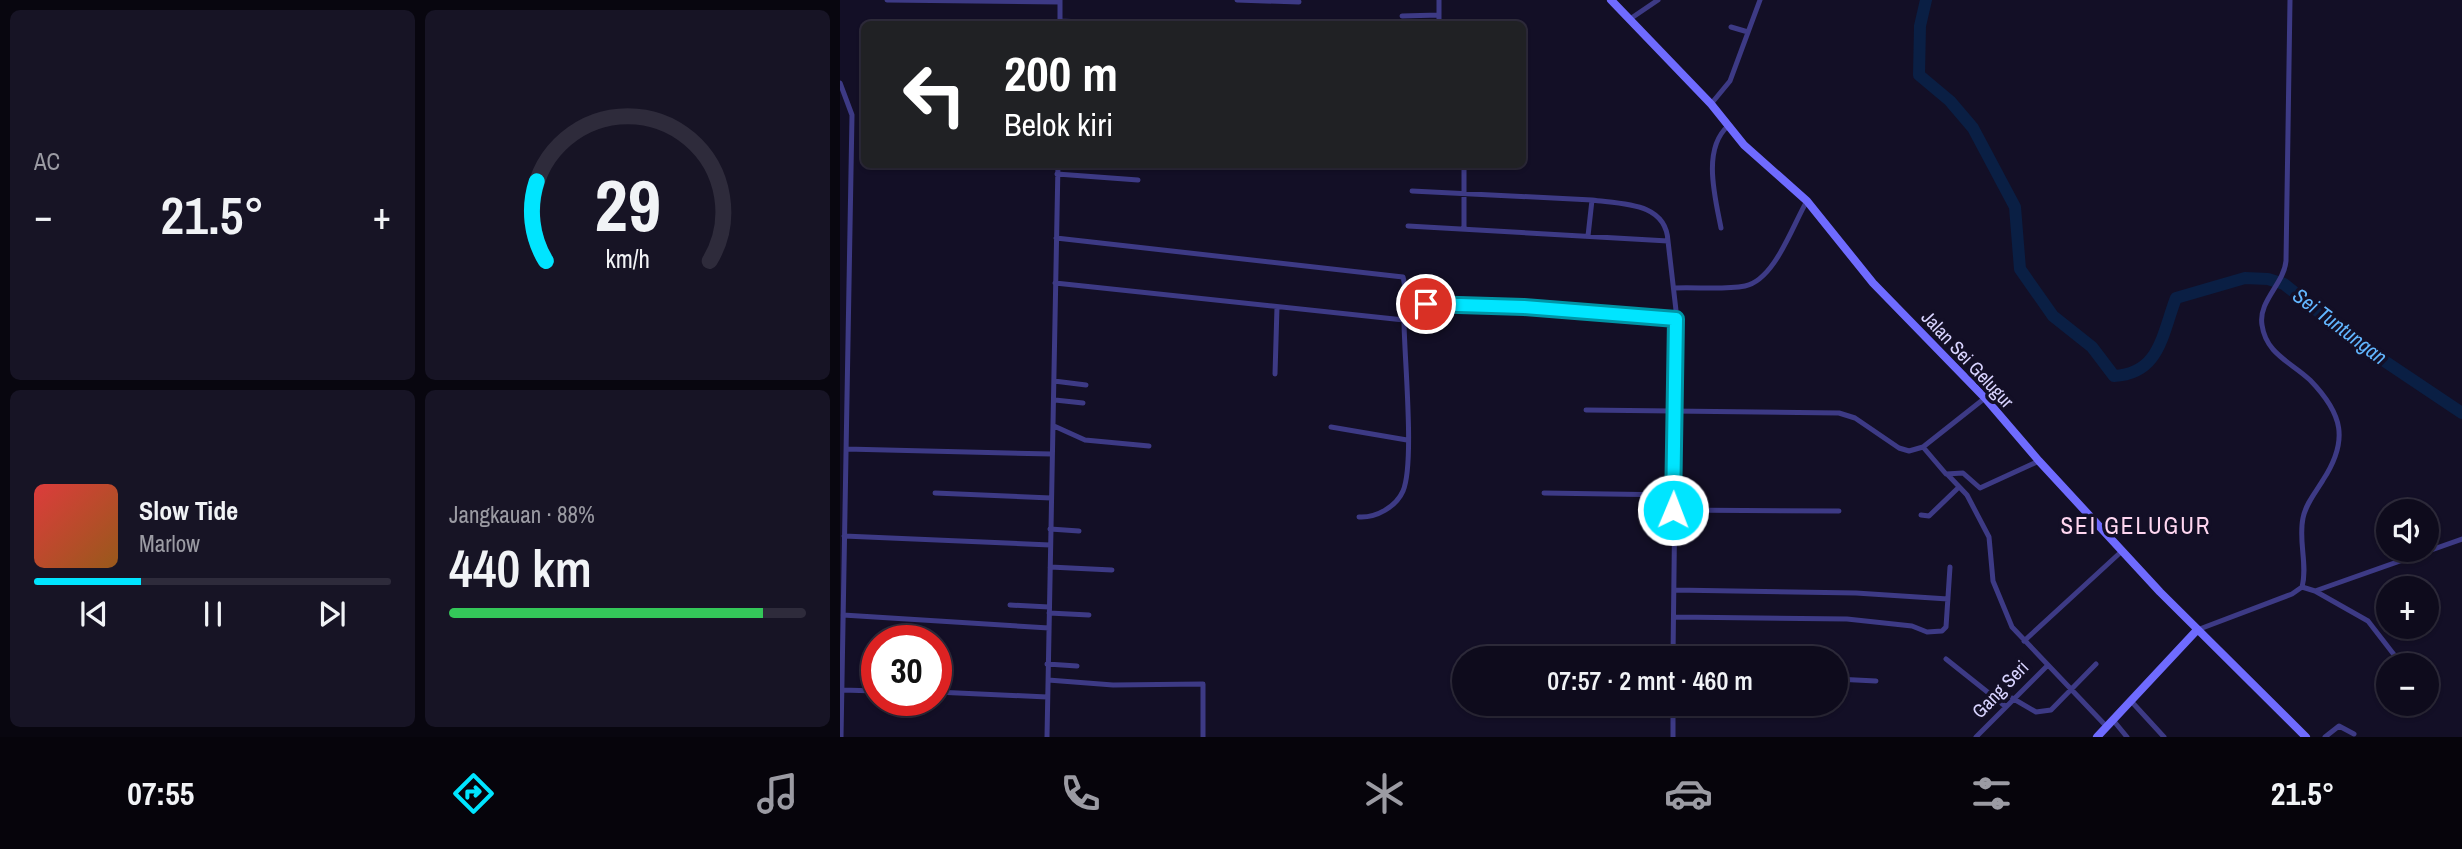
<!DOCTYPE html>
<html lang="id">
<head>
<meta charset="utf-8">
<style>
	:root { --surface:#0e0b1c; --page:#171425; --text:#f1f3f6; --muted:#9b9ba3; --line:#2e2b3b; --accent:#00e5ff }
	body { margin:0; font-family:"Archivo Narrow",sans-serif; background:var(--page); color:var(--text); height:100vh; display:flex; flex-direction:column; font-size:26px; white-space:nowrap }
	* { box-sizing:border-box; margin:0 }
	p { font-size:23px; color:var(--muted) }
	.icon { flex:none; width:38px; height:38px; fill:none; stroke:currentColor; stroke-width:2; stroke-linecap:round; stroke-linejoin:round }
	.map { position:relative; flex:1; overflow:hidden }
	.panel { display:flex; flex-direction:column; gap:10px; padding:10px; background:#08060f; width:840px }
	.panel>* { flex:none }
	.guide { position:absolute; left:21px; top:21px; width:665px; height:147px; border-radius:10px; box-shadow:0 2px 5px #0004,0 0 0 2px var(--line); background:#202124; color:#fff; overflow:hidden }
	.tools { position:absolute; left:1536px; top:499px; display:grid; gap:14px }
	.tools a { display:grid; place-items:center; width:63px; height:63px; border-radius:50%; background:var(--surface); box-shadow:0 2px 5px #0004,0 0 0 2px var(--line); font-size:35px }
	.speed { position:absolute; left:21px; top:625px; display:flex; gap:14px; font-size:35px; font-weight:700; text-align:center }
	.speed>* { display:grid; place-content:center; width:91px; height:91px; border-radius:50%; background:var(--surface); box-shadow:0 2px 5px #0004,0 0 0 2px var(--line); line-height:1 }
	.speed .limit { border:10px solid #d22; background:#fff; color:#111 }
	.pin { position:absolute; display:grid; place-items:center; width:60px; height:60px; color:#fff; margin:-30px; border:4px solid #fff; border-radius:50%; box-shadow:0 2px 7px #0007 }
	.me { position:absolute; width:77px; margin:-38px; rotate:1deg; stroke-linejoin:round; filter:drop-shadow(0 0 5px #0008) }
	.turn { display:flex; align-items:center; gap:24px; height:147px; padding:0 28px; font-size:32px }
	.turn .icon { width:91px; height:91px; stroke-width:2.5 }
	.turn b { display:block; font-size:49px; line-height:60px }
	.big { font-size:52px; font-weight:600; line-height:1.1 }
	.panel .widget { flex:1; display:flex; flex-direction:column; justify-content:center; gap:10px; min-width:0; padding:0 24px; border-radius:10px; background:var(--page) }
	.panel .dial { align-items:center; gap:0 }
	.dial svg { height:182px; overflow:visible; fill:none; stroke:var(--line); stroke-width:7; stroke-linecap:round; text-anchor:middle }
	.dial text { fill:var(--text); stroke:none }
	.song { display:flex; align-items:center; gap:21px }
	.cover { width:84px; height:84px; border-radius:10px; background:linear-gradient(135deg,hsl(0 70% 55%),hsl(30 70% 35%)) }
	.played { height:7px; border-radius:4px; background:linear-gradient(90deg,var(--accent) 30%,var(--line) 30%) }
	.keys { display:flex; justify-content:space-around; direction:ltr }
	.heat { display:flex; justify-content:space-between; align-items:center; font-size:38px; direction:ltr }
	.charge { height:10px; border-radius:5px; background:linear-gradient(90deg,#34c759 88%,var(--line) 0) }
	.panel .tiles { flex:1; display:grid; gap:10px; grid-template-columns:repeat(2,1fr) }
	.trip { position:absolute; left:612px; top:646px; width:396px; height:70px; border-radius:35px; background:var(--surface); box-shadow:0 2px 5px #0004,0 0 0 2px var(--line); font-weight:600; line-height:70px; text-align:center }
	.dock { display:flex; height:112px; justify-content:space-around; align-items:center; background:#06040b; color:var(--muted) }
	.dock .icon { width:49px; height:49px }
	.dock .current { color:var(--accent) }
	.dock b { font-size:32px; color:var(--text) }
	main { display:flex; flex:1; min-height:0 }
	.map>svg:first-child { display:block }
	.lines { fill:none; stroke-linecap:round; stroke-linejoin:round }
	.river { stroke:#0a1f44; stroke-width:12 }
	.minor { stroke:#3d3a85; stroke-width:5 }
	.secondary { stroke:#6f6bff; stroke-width:8 }
	.route-casing { stroke:#0095a6; stroke-width:18 }
	.route { stroke:#00e5ff; stroke-width:12 }
	.labels { text-anchor:middle; dominant-baseline:central; stroke-width:7; stroke-linejoin:round; paint-order:stroke }
	.street-label { font-size:19px; fill:#d9d4ff; stroke:#130f26 }
	.water-label { font-size:21px; font-style:italic; fill:#62b6ff; stroke:#130f26 }
	.quarter-label { font-size:23px; letter-spacing:2px; fill:#ffd6f0; stroke:#130f26 }
</style>
</head>
<body>
<main>
<section class="panel">
<div class="tiles">
<div class="widget"><p>AC</p>
<div class="heat"><a>−</a><b class="big">21.5°</b><a>+</a></div>
</div>
<div class="widget dial"><svg viewBox="0 0 100 80">
<path d="M14 69A42 42 0 1 1 86 69"/>
<path d="M14 69A42 42 0 0 1 10 34" stroke="#00e5ff"/>
<text x="50" y="56" font-size="32" font-weight="700">29</text>
<text x="50" y="72" font-size="11">km/h</text>
</svg></div>
<div class="widget">
<div class="song"><i class="cover"></i><div><b>Slow Tide</b><p>Marlow</p></div></div>
<div class="played"></div>
<div class="keys"><svg class="icon" aria-label="previous" viewBox="0 0 24 24"><path d="M18 5L8 12l10 7zM5 5v14"/></svg><svg class="icon" aria-label="pause" viewBox="0 0 24 24"><path d="M8 5v14M16 5v14"/></svg><svg class="icon" aria-label="next" viewBox="0 0 24 24"><path d="M6 5l10 7-10 7zM19 5v14"/></svg></div>
</div>
<div class="widget"><p>Jangkauan · 88%</p><b class="big">440 km</b><div class="charge"></div></div>
</div>
</section>
<div class="map">
<svg width="1622" height="737" viewBox="0 0 1622 737">
	<rect width="100%" height="100%" fill="#130f26"/>
	<g class="lines">
		<path class="river" d="M1086,0l-6,26 -1,49 31,26 23,27 42,79 5,62 33,47 39,31 22,29c46,-2 48,-42 62,-78l69,-20 23,1 16,5 72,58 106,71"/>
		<path class="minor" d="M47,0l173,2
			M397,0l62,2
			M599,0v24
			M562,16l37,-1
			M790,19l28,-19
			M220,21l66,3
			M220,21v-21
			M891,27l17,5
			M0,83l12,32 -11,622
			M871,104l19,-23 30,-81
			M682,162h1
			M624,164v63
			M217,174l81,6
			M572,191l180,9 -4,36
			M752,200c30,4 74,2 76,41
			M568,226l260,15 9,78 -4,339
			M881,228c-6,-31 -19,-79 7,-102
			M216,238l347,39c4,14 1,29 1,43 0,36 11,143 -1,171 -7,16 -27,27 -44,26
			M215,283l349,37
			M835,288c23,-1 48,2 70,-2 30,-6 48,-62 62,-85
			M565,303l119,4 153,12
			M435,374l2,-67
			M214,381l32,4
			M215,400l28,3
			M746,410l253,3 16,5 44,30 10,3 14,-4 62,-49
			M214,426l31,14 64,6
			M491,427l76,13
			M1083,447l23,27 17,-1 17,15 59,-27
			M6,449l206,5
			M1108,475l19,20 22,42 4,44 19,46 95,100
			M95,493l116,5
			M704,493l130,2
			M833,510l166,1
			M1081,515l8,1 29,-28
			M210,529l29,2
			M4,536l206,9
			M210,567l62,3
			M1462,587l13,4 53,30 34,44
			M834,590l182,3 92,6
			M1475,591l147,-52
			M170,605l39,2
			M209,613l40,2
			M3,615l206,13
			M835,617l172,2 65,7 15,6 15,-1 4,-4 4,-60
			M1357,630l95,-36 10,-7c6,-22 -4,-46 1,-69 3,-15 13,-26 20,-38 26,-40 20,-66 -13,-100 -19,-18 -44,-26 -48,-55 -4,-24 22,-41 24,-64l4,-261
			M1184,641l98,-90
			M1106,659l59,47
			M207,664l30,2
			M996,679l40,2
			M208,680l65,5 90,-1v53
			M2,690l35,1
			M96,692l111,5
			M1172,698l24,14 15,-2 45,-46
			M1291,701l33,36
			M1273,720l14,17
			M207,737l11,-573
			M833,737v-33
			M1136,737l71,-71
			M1485,737l14,-11 15,8"/>
		<path class="secondary" d="M771,0l100,104 33,41 63,56 66,82 112,115 54,63 121,131 146,145
			M1257,737l100,-107"/>
	</g>
	<g class="lines">
		<defs>
			<path id="route" d="M586,304l98,3 152,12 -3,191"/>
		</defs>
		<use href="#route" class="route-casing"/>
		<use href="#route" class="route"/>
	</g>
	<g class="labels">
		<g class="street-label">
			<text transform="translate(1128 359) rotate(47)">Jalan Sei Gelugur</text>
			<text transform="translate(1160 689) rotate(-46)">Gang Seri</text>
		</g>
		<g class="water-label">
			<text transform="translate(1500 326) rotate(37)">Sei Tuntungan</text>
		</g>
		<g class="quarter-label">
			<text x="1296" y="525">SEI GELUGUR</text>
		</g>
	</g>
</svg>
<div class="tools">
<a><svg class="icon" aria-label="sound" viewBox="0 0 24 24"><path d="M4 9h4l5-4v14l-5-4H4zM17 9q2 3 0 6"/></svg></a>
<a>+</a>
<a>−</a>
</div>
<div class="speed"><div class="limit">30</div></div>
<div class="pin" style="left:586px;top:304px;background:#d93025"><svg class="icon" aria-label="arrive" viewBox="0 0 24 24"><path d="M6 21V4h12l-3 4 3 4H6"/></svg></div>
<svg class="me" style="left:833px;top:510px" viewBox="-20 -20 40 40"><circle r="17" fill="#00e5ff" stroke="#fff" stroke-width="3"/><path d="M0-11L8 9 0 5-8 9z" fill="#fff"/></svg>
<div class="trip">07:57 · 2 mnt · 460 m</div>
<div class="guide">
<div class="turn"><svg class="icon" aria-label="left" viewBox="0 0 24 24"><path d="M17 20v-9H6M10 6l-5 5 5 5"/></svg><div><b>200 m</b>Belok kiri</div></div>
</div>
</div>
</main>
<nav class="dock">
<b>07:55</b>
<svg class="icon current" aria-label="directions" viewBox="0 0 24 24"><path d="M12 3l9 9-9 9-9-9zM9 14v-3h6M13 9l2 2-2 2"/></svg>
<svg class="icon" aria-label="music" viewBox="0 0 24 24"><path d="M9 18V5l10-2v13"/><circle cx="6" cy="18" r="3"/><circle cx="16" cy="16" r="3"/></svg>
<svg class="icon" aria-label="phone" viewBox="0 0 24 24"><path d="M5 4h4l2 5-3 2q2 4 5 5l2-3 5 2v4C11 20 4 13 5 4z"/></svg>
<svg class="icon" aria-label="climate" viewBox="0 0 24 24"><path d="M12 3v18M4 7l16 10M4 17L20 7"/></svg>
<svg class="icon" aria-label="car" viewBox="0 0 24 24"><path d="M5 17H2v-5l4-1 3-4h7l3 4 3 1v5h-3M9 17h6M6 11h13"/><circle cx="7" cy="17" r="2"/><circle cx="17" cy="17" r="2"/></svg>
<svg class="icon" aria-label="filters" viewBox="0 0 24 24"><path d="M4 7h16M4 17h16"/><circle cx="9" cy="7" r="2"/><circle cx="15" cy="17" r="2"/></svg>
<b>21.5°</b>
</nav>
</body>
</html>
